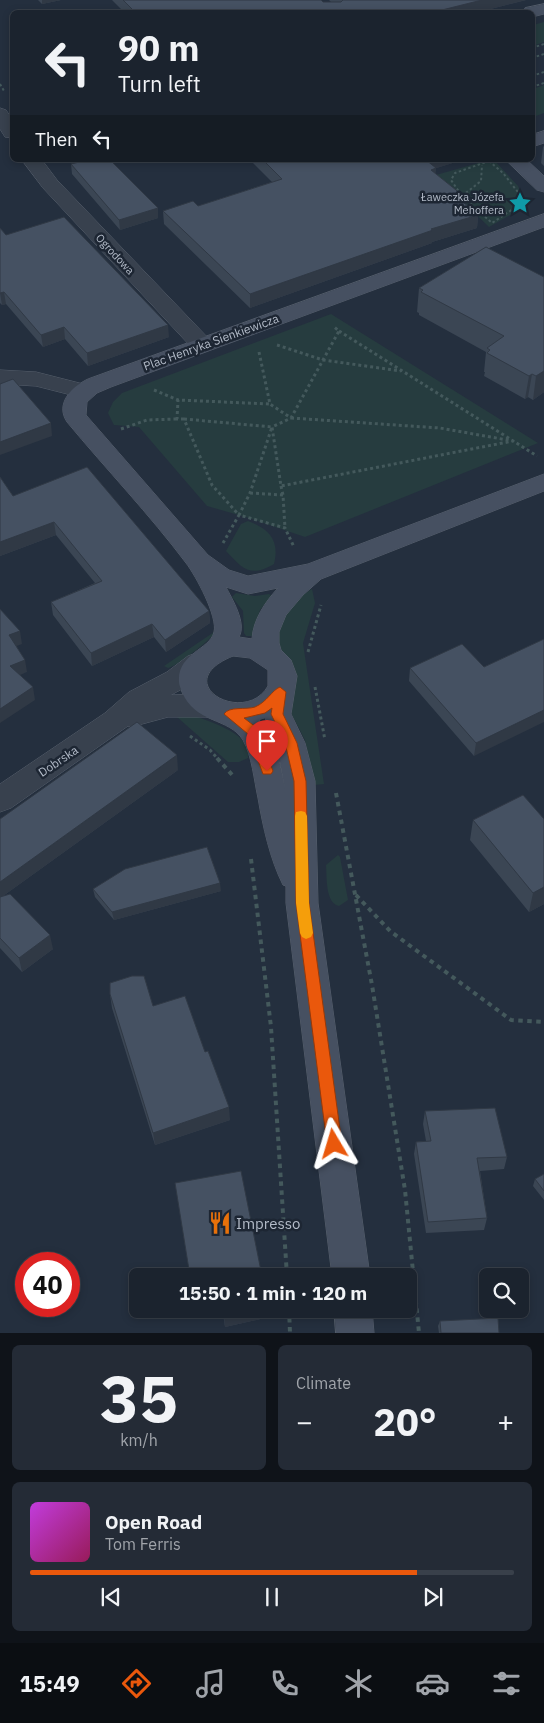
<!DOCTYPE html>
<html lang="en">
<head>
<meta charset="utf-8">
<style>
	:root { --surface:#1b232e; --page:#242b36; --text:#f1f3f6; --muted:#a0a4aa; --line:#39404a; --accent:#ea580c }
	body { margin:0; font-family:"IBM Plex Sans",sans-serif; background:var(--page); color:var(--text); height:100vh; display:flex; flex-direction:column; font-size:19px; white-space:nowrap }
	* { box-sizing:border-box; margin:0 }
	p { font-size:16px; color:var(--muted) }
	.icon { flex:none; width:28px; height:28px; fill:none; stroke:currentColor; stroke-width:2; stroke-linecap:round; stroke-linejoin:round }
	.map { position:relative; height:1333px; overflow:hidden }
	.panel { display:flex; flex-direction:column; gap:12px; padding:12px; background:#0f1319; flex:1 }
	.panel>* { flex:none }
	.guide { position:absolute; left:10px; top:10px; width:525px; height:152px; border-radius:8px; box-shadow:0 2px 8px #0003,0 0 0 1px var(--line); background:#1b232e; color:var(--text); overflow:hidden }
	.fabs { position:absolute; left:479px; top:1268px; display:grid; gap:10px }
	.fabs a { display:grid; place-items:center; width:50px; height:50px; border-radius:8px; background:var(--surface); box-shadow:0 2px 8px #0003,0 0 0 1px var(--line); font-size:25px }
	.speed { position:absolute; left:15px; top:1252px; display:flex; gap:10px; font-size:25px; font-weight:700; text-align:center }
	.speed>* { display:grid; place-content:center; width:65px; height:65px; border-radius:50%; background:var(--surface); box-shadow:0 2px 8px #0003,0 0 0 1px var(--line); line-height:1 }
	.speed .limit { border:8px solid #d22; background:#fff; color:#111 }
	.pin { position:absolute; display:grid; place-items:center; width:42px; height:42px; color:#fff; margin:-51px -21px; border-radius:50% 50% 50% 0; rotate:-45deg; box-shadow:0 0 5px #0007 }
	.pin .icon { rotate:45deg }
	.me { position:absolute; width:55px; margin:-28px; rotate:353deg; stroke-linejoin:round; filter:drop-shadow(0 0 4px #0008) }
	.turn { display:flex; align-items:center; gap:18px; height:105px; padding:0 25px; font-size:22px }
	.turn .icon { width:65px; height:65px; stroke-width:2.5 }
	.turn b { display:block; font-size:35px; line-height:42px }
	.then { display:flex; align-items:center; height:48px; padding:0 25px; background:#0003; gap:10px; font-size:19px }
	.big { font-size:38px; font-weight:700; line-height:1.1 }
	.panel .card { flex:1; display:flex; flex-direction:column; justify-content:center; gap:8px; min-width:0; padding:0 18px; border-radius:8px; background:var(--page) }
	.panel .dial { align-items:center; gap:0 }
	.dial b { font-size:65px; line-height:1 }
	.song { display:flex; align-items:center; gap:15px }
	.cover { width:60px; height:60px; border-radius:8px; background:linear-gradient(135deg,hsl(290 70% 55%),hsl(330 70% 35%)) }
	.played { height:5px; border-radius:2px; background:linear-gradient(90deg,var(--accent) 80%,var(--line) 80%) }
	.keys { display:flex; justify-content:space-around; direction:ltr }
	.heat { display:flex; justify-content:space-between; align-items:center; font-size:28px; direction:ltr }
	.panel .tiles { flex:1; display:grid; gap:12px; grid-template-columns:1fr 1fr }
	.card:last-child { grid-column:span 2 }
	.trip { position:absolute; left:129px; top:1268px; width:288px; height:50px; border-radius:8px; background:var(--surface); box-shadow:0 2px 8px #0003,0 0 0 1px var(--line); font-weight:700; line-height:50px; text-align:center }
	.menu { display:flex; height:80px; justify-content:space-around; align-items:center; background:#0b0e12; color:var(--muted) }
	.menu .icon { width:35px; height:35px }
	.menu .on { color:var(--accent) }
	.menu b { font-size:22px; color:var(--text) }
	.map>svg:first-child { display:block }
	.green { fill:#263c3f }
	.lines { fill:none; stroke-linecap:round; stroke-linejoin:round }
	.street-casing { stroke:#565f6c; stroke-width:1 }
	.secondary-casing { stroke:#565f6c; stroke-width:1 }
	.path-far2 { stroke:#44595c; stroke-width:2; stroke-dasharray:2.5 2.5; stroke-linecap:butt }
	.path-far1 { stroke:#44595c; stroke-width:3; stroke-dasharray:3 3; stroke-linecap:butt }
	.path { stroke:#44595c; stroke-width:4; stroke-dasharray:4.5 4.5; stroke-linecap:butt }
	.street { fill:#38414e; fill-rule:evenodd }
	.secondary { fill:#465061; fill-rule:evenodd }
	.wall { fill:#3b4654 }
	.shaded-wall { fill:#303945 }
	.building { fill:#455162; stroke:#303945 }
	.route { fill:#ea580c; stroke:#983908 }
	.slow { fill:#f59e0b }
	.labels { text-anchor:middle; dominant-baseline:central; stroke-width:5; stroke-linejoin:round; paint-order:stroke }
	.far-poi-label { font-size:11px; fill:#b4bcc9; stroke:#1d2633; text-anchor:end }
	.far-street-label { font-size:11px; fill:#b4bcc9; stroke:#1d2633 }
	.street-label { font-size:12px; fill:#b4bcc9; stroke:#1d2633 }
	.near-poi-label { font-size:15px; fill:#b4bcc9; stroke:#1d2633; text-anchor:start }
</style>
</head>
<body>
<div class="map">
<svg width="544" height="1333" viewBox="0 0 544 1333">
	<rect width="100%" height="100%" fill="#242f3e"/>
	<path class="green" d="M544,22v20l-11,4v-21z
		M544,85v28l-11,4v-28z
		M489,160h5l24,26 6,14 -5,10 -30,17 -53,-52z
		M331,314l207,129 -233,94 -56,-19 -42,-12 -68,-79 -25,-2 -6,-12 5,-11 9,-9z
		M248,521c21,8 32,19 26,43 -24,14 -31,5 -48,-13l15,-27z
		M312,589l3,14 -12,40 21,141 -10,1 -9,-45 -13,-25 -14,-71c0,-23 14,-44 34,-55z
		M236,593l19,3 14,-2 3,2 -12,14 -8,26h-6l-2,-3 -1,-22 -11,-14z
		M217,630c-1,6 -41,37 -49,38l-4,-2z
		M185,714h5c18,8 62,18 58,44l-9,4h-11l-51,-45z
		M338,855l2,2 8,43 -9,6c-14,-3 -12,-29 -13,-41z"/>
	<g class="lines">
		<defs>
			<path id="street" d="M0,108l6,2 6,9v19l-7,-1 -5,-8z
				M22,160h20l15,20 153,160 3,5 -3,5 -8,2 -8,-2 -151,-162z
				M0,370l36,2 55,14 3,5 -3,5 -8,2 -47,-12 -36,-2z
				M198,653l10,3 4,7c-9,15 -26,24 -41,32l25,-1 21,4 4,8 -4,8 -10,3h-39l-37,10 -3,-1 -117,82 -11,4v-28l105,-71 24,-21 38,-20 21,-16z"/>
			<path id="secondary" d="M544,4v10l-12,3v-5h-9l2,-4z
				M544,131v12l-12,4v-12z
				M506,160h21l17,16v16l-7,-2z
				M544,214v13l-433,160 -14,6 -10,9 -1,13 122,140 21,15 19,6 60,-12 236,-90v17l-223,88 -18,16 -17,20 -7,17v11l2,7 10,10 6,16 -6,38 14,29 10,38 3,122 52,373h-38l-46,-373v-17l-3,-1c-13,-26 -20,-58 -25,-87 -4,-18 -6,-42 -15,-58 -14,-23 -48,-16 -61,-48 -1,-3 -3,-7 -3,-10 -2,-29 31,-32 35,-50 4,-15 -18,-56 -28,-69 -36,-48 -80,-94 -119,-141 -12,-18 4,-35 21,-43zM226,587l22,7 30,-6c-13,14 -25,32 -26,51l-13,-2c8,-14 -7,-38 -13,-50zM233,656l17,2 18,12v16c-23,41 -102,-3 -35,-30zM265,718l12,25 8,46c-4,-19 -10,-57 -26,-69z
				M334,1309h38l2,24h-38z"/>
		</defs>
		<use href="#street" class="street-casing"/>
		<use href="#secondary" class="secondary-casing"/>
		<path class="path-far2" d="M532,48l12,-4
			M532,58l12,-4
			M532,76l12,-4
			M0,84l4,7
			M532,87l12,-4
			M489,161l14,12 18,23 -8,13 -21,14 -30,-27 -11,-16 4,-7z
			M462,196l19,-15 1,-16"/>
		<path class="path-far1" d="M339,331l198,125
			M277,345l46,15 78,11
			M259,352l11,52 21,14 48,-87 -6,-5
			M154,390l24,10
			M291,418l149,10 73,13 -232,45 -9,-59z
			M184,419h-7l1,-19 92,4
			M184,419l88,8 -22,66 -11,22 -27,-30z
			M121,429l26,-9 30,-1
			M281,486l2,9
			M250,493l33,2 2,33
			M223,543l16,-28 46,13 9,19
			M308,652l13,-47
			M315,687l10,53
			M190,736l20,14 8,9"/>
		<path class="path" d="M217,758l17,19
			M336,793l36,192 33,205 14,143
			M251,859l20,168 16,249
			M356,895l34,36 121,89 33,2
			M289,1309l1,24"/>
		<use href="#street" class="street"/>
		<use href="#secondary" class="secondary"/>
	</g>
	<path class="wall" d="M38,0h23l-19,4z
		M112,0h209l2,2h8l-2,-2h197l-47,12h-355z
		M544,146v20l-3,-3 2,-16z
		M252,160h210l-26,8 -1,5 26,21 -1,5 18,16 -1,13 -45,14v1l-182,65 -86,-84 -1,-13 35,-5 74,-24 -20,-20z
		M71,164l87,44v10l-38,12 -48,-56z
		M0,228l6,7 163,102 -81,29 -23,-27 -22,8 -37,-43 -4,1 -2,-2z
		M486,247l58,145 -11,8 -5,-3 -3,2 -41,-23 1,-4h-1l2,-20 -67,-37v-2l-2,-1 2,-24z
		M0,477l13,19 196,115 1,12 -44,29 -12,-15 -62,29 -39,-51 -2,-13 44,-19 -39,-48 -56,21z
		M544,639l-70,117 -65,-75 1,-13 74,-1z
		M178,770l-175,126 50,53 -31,23 -22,-24v-129z
		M473,820l71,84 -15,8 -59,-72z
		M93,889l128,2 -107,29 -19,-23z
		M110,994l43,12 52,46 25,68 -75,25 -43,-137z
		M425,1111l82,46 -3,12 -24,2 7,47 -3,12 -58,3 -12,-79 2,-12 10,-1 -3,-17z
		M544,1174v26l-11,-14 2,-7z
		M198,1309h67v9l-40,9 -2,-13 -23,5z
		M440,1321l59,12h-60l-1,-7z"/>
	<path class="shaded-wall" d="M42,0h19l-19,4z
		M482,0h44l-47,12h-45z
		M425,160h37l-28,9 2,-1 -1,13z
		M158,208v10l-38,12 -1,-10z
		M478,215l-1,13 -45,14v1l-182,65v-14l181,-65z
		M4,292l2,12 -4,1 -2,-12z
		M168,325l1,12 -81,29 -1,-13z
		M64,327l1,12 -22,8 -2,-12z
		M544,371v21l-11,8 3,-24z
		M532,374l-4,23 -3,2 4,-23z
		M51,423l1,13 -52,19v-13z
		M54,522l2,13 -56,21v-14z
		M209,611l1,12 -44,29 -1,-12z
		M152,624l2,13 -62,29 -1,-13z
		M20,631l2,13 -11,4 -2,-13z
		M25,660l2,12 -14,6 -3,-12z
		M33,687l2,13 -35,23v-14z
		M544,710v12l-70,34 2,-13z
		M177,755l1,15 -175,126 -3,4v-18z
		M220,883l1,8 -107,29 -2,-8z
		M544,887v17l-15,8 4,-19z
		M50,935l3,14 -31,23 -3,-14z
		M229,1107l1,13 -75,25 -2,-12z
		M198,1309h25v5l-23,5z
		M260,1309h5v9l-40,9 -1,-10z"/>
	<path class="building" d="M123,0h198l2,2h18l2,-2h139l-48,12h-299z
		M88,160h22l48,48 -39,12 -48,-56z
		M263,160h163l10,8 -5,2 30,24 -5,2 22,19 -47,14 2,1 -183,64 -87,-83 30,-10 5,5 84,-27z
		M64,217l104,108 -81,28 -23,-26 -23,8 -37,-43 -4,1v-65l6,7z
		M486,247l58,30v94l-8,5 -4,-2 -3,2 -42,-23 3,-3 -3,-2 17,-12 -83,-44 2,-2 -4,-2z
		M13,379l38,44 -51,19v-58z
		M87,467l122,144 -44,29 -13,-16 -61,29 -40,-51 51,-21 -48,-59 -54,20v-65l13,19z
		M0,609l20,22 -11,4 16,25 -15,6 23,21 -33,22z
		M544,639v71l-68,33 -66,-75 52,-24 22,23z
		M137,722l40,33 -177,127v-63z
		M523,795l21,24v68l-11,6 -60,-73z
		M207,847l13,36 -108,29 -19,-23 32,-20z
		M10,894l40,41 -31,23 -19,-20v-41z
		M132,976h12l9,30 32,-10 20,56 3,-1 21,56 -76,26 -43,-139v-11z
		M495,1108l12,49 -30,1 10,60 -59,4 -12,-80 15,-1 -6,-30z
		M241,1171l21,105h-72l-15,-93z
		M544,1174v17l-9,-12z
		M223,1309h37l-36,8z
		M498,1318l1,15h-58l-1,-12z"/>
	<path class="route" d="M280,687l6,5 -3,22 14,29 9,38 3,122 33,241 -2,5 -6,2 -5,-2 -2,-5 -31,-241 -2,-122 -9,-38 -14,-29 1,-6 -7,5 -21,5 13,10 16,43 -2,3h-8l-15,-40 -24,-20c5,-8 22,-4 31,-7 12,-5 17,-17 25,-20z"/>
	<path class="slow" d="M301,811l4,1 2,4 2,87 4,30 -2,4 -5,2 -4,-2 -2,-4 -4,-30 -1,-87 1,-4z"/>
	<defs>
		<symbol id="sight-bare" viewBox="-9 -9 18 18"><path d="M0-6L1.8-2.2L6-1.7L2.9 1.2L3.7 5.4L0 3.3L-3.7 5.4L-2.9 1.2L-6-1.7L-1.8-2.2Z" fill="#0f9aa8" stroke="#1d2633" stroke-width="2.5" paint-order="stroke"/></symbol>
		<symbol id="restaurant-bare" viewBox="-9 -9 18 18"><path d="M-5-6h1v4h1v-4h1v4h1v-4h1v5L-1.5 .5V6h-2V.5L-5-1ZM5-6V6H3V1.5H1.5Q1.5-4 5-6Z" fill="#e8710a" stroke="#1d2633" stroke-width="2.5" paint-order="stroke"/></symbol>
	</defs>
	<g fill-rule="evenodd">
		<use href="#sight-bare" x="504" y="187" width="32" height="32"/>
		<use href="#restaurant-bare" x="204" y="1207" width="32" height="32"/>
	</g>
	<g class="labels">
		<g class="far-poi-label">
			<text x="504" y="197">Ławeczka Józefa<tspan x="504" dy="13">Mehoffera</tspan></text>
		</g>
		<g class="far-street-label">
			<text transform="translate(115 254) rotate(47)">Ogrodowa</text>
		</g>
		<g class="street-label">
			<text transform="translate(211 342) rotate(-20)">Plac Henryka Sienkiewicza</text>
			<text transform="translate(58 761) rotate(-34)">Dobrska</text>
		</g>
		<g class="near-poi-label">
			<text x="236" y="1223">Impresso</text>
		</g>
	</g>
</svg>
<div class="fabs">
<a><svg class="icon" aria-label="search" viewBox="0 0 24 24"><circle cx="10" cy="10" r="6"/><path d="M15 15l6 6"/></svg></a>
</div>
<div class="speed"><div class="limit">40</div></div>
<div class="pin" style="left:267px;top:771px;background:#d93025"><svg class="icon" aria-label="arrive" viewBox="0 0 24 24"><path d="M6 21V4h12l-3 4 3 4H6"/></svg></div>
<svg class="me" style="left:334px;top:1144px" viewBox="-20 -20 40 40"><path d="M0-17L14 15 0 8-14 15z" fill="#ea580c" stroke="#fff" stroke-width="4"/></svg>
<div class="trip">15:50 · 1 min · 120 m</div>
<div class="guide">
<div class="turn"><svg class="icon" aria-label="left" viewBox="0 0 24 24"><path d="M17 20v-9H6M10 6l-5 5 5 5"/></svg><div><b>90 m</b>Turn left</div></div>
<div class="then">Then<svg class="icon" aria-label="left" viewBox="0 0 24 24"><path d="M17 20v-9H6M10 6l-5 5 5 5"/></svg></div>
</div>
</div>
<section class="panel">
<div class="tiles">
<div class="card dial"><b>35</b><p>km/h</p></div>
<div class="card"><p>Climate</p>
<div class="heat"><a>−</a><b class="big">20°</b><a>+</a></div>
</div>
<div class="card">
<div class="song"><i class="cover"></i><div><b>Open Road</b><p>Tom Ferris</p></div></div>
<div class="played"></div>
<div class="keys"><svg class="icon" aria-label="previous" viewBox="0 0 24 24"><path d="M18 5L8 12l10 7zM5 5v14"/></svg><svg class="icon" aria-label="pause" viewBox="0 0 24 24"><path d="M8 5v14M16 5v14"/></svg><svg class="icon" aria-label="next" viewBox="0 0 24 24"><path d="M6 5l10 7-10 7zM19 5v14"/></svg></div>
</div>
</div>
</section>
<nav class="menu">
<b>15:49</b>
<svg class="icon on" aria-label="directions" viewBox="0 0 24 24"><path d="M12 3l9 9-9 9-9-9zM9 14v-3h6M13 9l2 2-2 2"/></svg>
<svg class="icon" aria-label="music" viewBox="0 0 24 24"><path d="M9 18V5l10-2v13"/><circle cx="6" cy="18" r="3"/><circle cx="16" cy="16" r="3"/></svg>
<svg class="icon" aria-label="phone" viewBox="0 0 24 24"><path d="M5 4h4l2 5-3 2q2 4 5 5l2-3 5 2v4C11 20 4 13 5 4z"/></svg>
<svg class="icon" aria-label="climate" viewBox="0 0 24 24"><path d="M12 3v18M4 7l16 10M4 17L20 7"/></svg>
<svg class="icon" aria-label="car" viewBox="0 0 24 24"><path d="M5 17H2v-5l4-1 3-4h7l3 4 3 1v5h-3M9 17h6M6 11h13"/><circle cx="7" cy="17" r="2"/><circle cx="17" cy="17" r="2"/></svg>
<svg class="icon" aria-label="filters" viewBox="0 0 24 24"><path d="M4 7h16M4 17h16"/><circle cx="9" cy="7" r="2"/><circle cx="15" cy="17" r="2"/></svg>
</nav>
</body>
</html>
